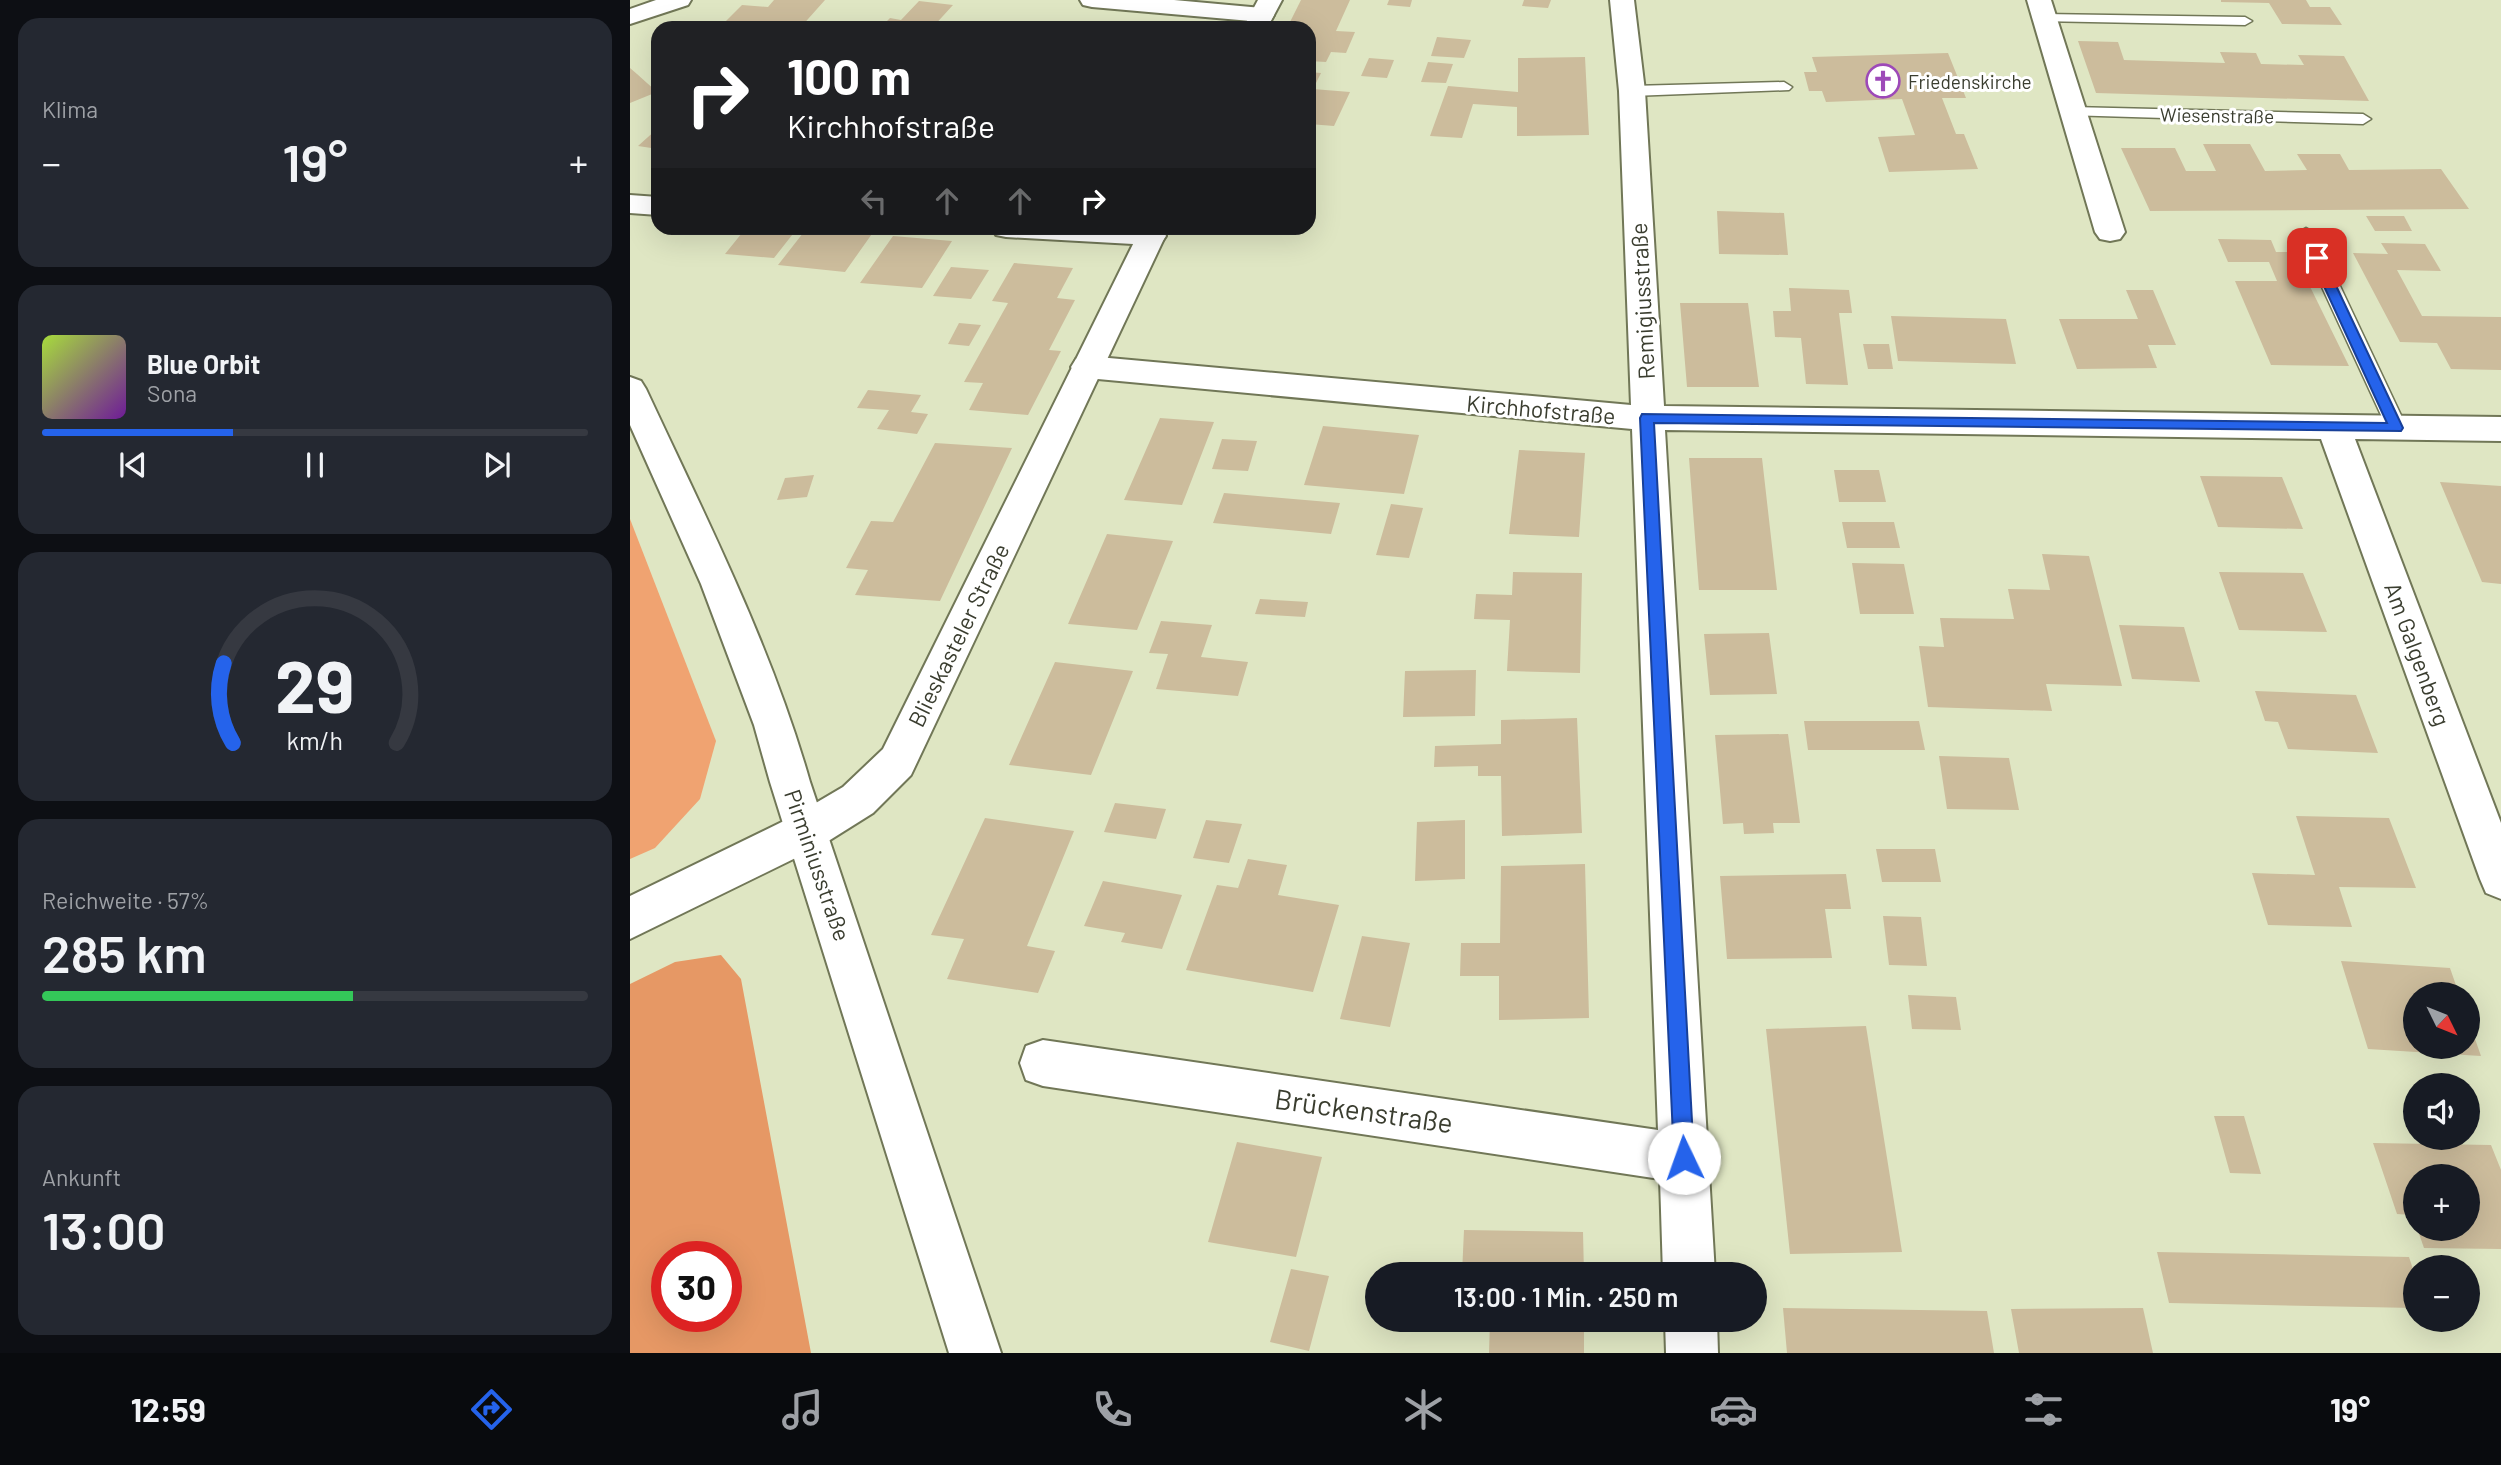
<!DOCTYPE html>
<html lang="de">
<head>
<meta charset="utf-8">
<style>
	:root { --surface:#171b24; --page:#242831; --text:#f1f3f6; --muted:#9ea1a6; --line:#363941; --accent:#2563eb }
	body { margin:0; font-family:Barlow,sans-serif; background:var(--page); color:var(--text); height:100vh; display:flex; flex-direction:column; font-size:26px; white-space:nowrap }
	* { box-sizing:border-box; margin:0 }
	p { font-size:23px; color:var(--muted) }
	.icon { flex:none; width:38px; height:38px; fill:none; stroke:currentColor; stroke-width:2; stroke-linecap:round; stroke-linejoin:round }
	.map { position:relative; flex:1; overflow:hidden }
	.sheet { display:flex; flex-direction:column; gap:18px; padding:18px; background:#0d0f14; width:630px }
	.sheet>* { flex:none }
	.guide { position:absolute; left:21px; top:21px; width:665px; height:214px; border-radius:21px; box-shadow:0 7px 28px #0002; background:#202124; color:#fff; overflow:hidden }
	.needle { width:46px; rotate:133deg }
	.tools { position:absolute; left:1773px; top:982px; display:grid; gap:14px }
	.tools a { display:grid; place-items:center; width:77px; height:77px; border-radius:50%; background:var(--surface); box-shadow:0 7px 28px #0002; font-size:35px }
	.speed { position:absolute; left:21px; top:1241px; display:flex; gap:14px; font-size:35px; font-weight:700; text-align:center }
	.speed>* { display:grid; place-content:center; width:91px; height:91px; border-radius:50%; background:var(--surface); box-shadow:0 7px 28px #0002; line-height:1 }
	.speed .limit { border:10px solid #d22; background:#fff; color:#111 }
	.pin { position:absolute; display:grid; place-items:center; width:60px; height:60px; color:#fff; margin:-30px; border-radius:14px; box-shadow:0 4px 10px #0006 }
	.me { position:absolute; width:77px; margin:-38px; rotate:357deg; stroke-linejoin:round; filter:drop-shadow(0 0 5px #0008) }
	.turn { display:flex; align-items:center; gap:24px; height:147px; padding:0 21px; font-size:32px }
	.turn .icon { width:91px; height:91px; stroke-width:2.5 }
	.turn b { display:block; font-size:49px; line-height:60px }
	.lanes { display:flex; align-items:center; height:66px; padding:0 21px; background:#0003; justify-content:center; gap:35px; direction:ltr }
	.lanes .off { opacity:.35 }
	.big { font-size:52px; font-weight:600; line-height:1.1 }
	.sheet .card { flex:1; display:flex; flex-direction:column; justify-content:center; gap:10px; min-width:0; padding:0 24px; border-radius:21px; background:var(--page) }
	.sheet .dial { align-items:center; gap:0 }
	.dial svg { height:182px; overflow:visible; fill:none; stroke:var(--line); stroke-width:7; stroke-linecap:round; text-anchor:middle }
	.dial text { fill:var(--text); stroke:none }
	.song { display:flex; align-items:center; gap:21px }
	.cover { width:84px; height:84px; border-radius:10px; background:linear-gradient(135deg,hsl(80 70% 55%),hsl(280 70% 35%)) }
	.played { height:7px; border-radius:4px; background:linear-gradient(90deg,var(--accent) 35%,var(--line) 35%) }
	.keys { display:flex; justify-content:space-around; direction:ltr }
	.heat { display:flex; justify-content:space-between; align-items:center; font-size:38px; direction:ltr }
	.charge { height:10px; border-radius:5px; background:linear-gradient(90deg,#34c759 57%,var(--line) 0) }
	.trip { position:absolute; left:735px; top:1262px; width:402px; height:70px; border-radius:35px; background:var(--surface); box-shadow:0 7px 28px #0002; font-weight:600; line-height:70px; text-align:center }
	.tab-bar { display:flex; height:112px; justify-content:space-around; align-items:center; background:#090b0e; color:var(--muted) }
	.tab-bar .icon { width:49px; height:49px }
	.tab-bar .current { color:var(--accent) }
	.tab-bar b { font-size:32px; color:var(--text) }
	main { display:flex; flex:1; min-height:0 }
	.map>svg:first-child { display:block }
	.green { fill:#f0a371 }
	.forest { fill:#e69865; fill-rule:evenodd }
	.building { fill:#ccbc9c }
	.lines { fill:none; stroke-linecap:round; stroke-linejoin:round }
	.service-casing { stroke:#717757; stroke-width:3 }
	.minor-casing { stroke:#717757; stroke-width:4 }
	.tertiary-casing { stroke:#717757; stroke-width:4 }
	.service { fill:#fff; fill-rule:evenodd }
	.minor { fill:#fff; fill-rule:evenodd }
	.tertiary { fill:#fff; fill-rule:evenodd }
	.route { fill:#2563eb; stroke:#184099; stroke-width:2 }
	.labels { text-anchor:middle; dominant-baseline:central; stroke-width:6; stroke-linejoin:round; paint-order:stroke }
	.far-poi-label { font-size:19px; fill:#3a3d2f; stroke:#fff; text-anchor:start }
	.far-street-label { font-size:19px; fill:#3a3d2f; stroke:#fff }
	.street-label { font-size:23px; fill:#3a3d2f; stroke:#fff }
	.near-street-label { font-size:28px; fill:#3a3d2f; stroke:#fff }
</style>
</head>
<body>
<main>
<section class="sheet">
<div class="card"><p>Klima</p>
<div class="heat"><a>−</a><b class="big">19°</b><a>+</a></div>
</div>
<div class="card">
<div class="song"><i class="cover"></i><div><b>Blue Orbit</b><p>Sona</p></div></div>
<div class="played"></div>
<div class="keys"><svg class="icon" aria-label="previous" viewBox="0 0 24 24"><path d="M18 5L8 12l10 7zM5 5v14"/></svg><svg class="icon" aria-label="pause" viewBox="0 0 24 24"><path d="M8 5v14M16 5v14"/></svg><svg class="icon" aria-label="next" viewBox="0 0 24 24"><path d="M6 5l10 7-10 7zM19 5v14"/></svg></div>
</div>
<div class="card dial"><svg viewBox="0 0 100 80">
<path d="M14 69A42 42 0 1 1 86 69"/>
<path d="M14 69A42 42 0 0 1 10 34" stroke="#2563eb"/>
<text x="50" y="56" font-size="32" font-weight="700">29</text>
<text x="50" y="72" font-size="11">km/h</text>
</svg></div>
<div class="card"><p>Reichweite · 57%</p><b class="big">285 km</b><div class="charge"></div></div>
<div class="card"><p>Ankunft</p><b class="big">13:00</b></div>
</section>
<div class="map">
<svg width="1871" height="1353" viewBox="0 0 1871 1353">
	<rect width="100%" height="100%" fill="#dfe6c3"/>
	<path class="green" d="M0,519l86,222 -16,58 -45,49 -25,11z"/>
	<path class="forest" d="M91,955l20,24 70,374h-181v-369l45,-22zM37,1256h59v60h-59z"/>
	<path class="building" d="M144,0h51l-25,28h-52l2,-2 -27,-2 19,-19 26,2z
		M671,0h49l-14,31 19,1 -9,21 -15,-1 -5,10 -17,-1v-33h-22z
		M759,0h23l-2,7 -23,-2z
		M894,0h27l-3,8 -26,-2z
		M1591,0h85l4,7h20l12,18 -60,-1 -13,-21 -48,-1z
		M289,1l34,4 -21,23h-52l10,-10 11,2z
		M807,37l34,3 -7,18 -33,-2z
		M1448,41l40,1 6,18 101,3 -5,-11 36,1 5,11 43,1 -6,-10 46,1 25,45 -273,-8z
		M1318,53l18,45h-24l14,36h8l14,35 -89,3 -11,-35 37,-2 -13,-36 -76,3 -4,-11h-13l-5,-19h13l-5,-15z
		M955,57l4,78 -72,1v-29l-44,-3 -11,34 -32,-2 18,-50 70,6v-34z
		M739,58l25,2 -7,18 -26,-2z
		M798,62l25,2 -7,19 -25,-1z
		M0,68l7,6 20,18 -27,11z
		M679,72l12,1 -8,16 37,3 -16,34 -25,-2z
		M28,128v21l-20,-3z
		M1573,144h47l15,27 42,-1 -10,-16h43l9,16 92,-1 28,40 -319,2 -29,-63h54l11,23h30z
		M1087,211l67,2 4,42 -69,-1z
		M1736,216h38l8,15h-37z
		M116,228h13l37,2 -22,28 -49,-4z
		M177,228h30l37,3 -29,41 -67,-7z
		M263,236l59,5 -30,47 -62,-5z
		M1588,239l53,1 5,12h17l56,114 -78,-1 -36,-84h42l-8,-19h-41z
		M1751,243l44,1 16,27 -44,-1 25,46 79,1v53l-50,-1 -14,-26 -37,-1 -47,-89 35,1z
		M384,263l59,5 -16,30 18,2 -26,50 12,1 -33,64 -59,-5 14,-27 -19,-1 44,-79 -16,-2z
		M321,267l38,3 -18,29 -38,-3z
		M1159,288l60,2 3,23h-13l9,72 -42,-1 -5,-46 -26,-1 -2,-26h18z
		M1496,290h27l23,55h-28l9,23 -80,1 -18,-50h79z
		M1050,303h68l11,84h-72z
		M1261,316l115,3 10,45 -118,-3z
		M329,323l22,2 -12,21 -21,-2z
		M1233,344h26l4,25h-25z
		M238,390l53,5 -10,17 17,2 -11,20 -40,-5 12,-19 -32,-2z
		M530,418l54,4 -32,83 -58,-5z
		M693,426l96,9 -15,59 -100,-9z
		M592,439l35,2 -9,30 -36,-2z
		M305,443l77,5 -72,153 -85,-6 13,-25 -22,-2 25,-47 22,1z
		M889,450l66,3 -6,84 -70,-3z
		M1059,458h73l15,132h-78z
		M1204,470h45l7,32h-47z
		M184,475l-7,22 -30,3 8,-22z
		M1570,476l82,1 21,52 -85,-2z
		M1810,482l61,4v98l-19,-2z
		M594,493l116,10 -9,31 -118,-11z
		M761,504l32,4 -14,50 -33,-3z
		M1212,522h52l6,26h-53z
		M477,534l66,7 -36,89 -69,-6z
		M1412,554l47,2 33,130 -76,-2 6,27 -124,-4 -9,-61 25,1 -4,-29 74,1 -6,-30 42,1z
		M1222,563l52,1 10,50h-54z
		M883,572l69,1 -2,100 -73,-2 3,-51 -36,-1 2,-25 36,1z
		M1589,572l84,1 24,59 -88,-2z
		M630,599l48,3 -3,15 -50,-3z
		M531,621l51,4 -11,32 47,5 -10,34 -82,-7 12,-35 -19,-1z
		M1489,625l65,2 16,55 -68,-3z
		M1139,633l8,61 -67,1 -6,-61z
		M425,662l78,9 -42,104 -82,-10z
		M846,670l-1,46 -72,1 2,-46z
		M1625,691l101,4 22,58 -90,-4 -10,-27 -13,-1z
		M947,718l5,115 -80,3 -1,-60h-23v-10l-44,1 1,-21 66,-2v-24z
		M1174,721h115l6,29h-117z
		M1158,734l12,89h-27l1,10 -30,1 -1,-11 -20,1 -8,-89z
		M1309,756l70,2 10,52 -72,-1z
		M485,803l51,6 -10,30 -52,-7z
		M1666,816l93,2 27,70 -77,-1 13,40 -84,-2 -16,-52 63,2z
		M355,818l89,13 -47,115 28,5 -17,42 -91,-14 17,-40 -33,-4z
		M576,820l36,4 -13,39 -36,-5z
		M835,820v59l-50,2 2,-59z
		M1246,849h59l6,33h-59z
		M618,859l39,6 -9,30 61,10 -26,87 -127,-22 31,-85 21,3z
		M955,864l4,154 -90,2v-44h-39l1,-33h39l1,-77z
		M1216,874l5,35h-26l7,49 -105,1 -7,-83z
		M473,881l79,14 -20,54 -41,-7 4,-9 -41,-7z
		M1253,916l38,1 6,49 -38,-1z
		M732,936l48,7 -20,84 -50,-8z
		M1711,961l109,7 9,26h-44v52h53v-27l13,37 -113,-7z
		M1278,995l48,2 5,33 -49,-1z
		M1236,1026l36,226 -112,2 -24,-225z
		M1584,1116h30l17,58 -31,-1z
		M607,1142l85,15 -26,100 -88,-15z
		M1743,1143l118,2 10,25v79l-77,-1 -7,-20h51v-52h-53v47l-3,-8 -15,-1z
		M834,1230l119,2 1,42h-122z
		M1527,1252l252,5 6,18v33l-246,-5z
		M661,1269l38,7 -20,75 -39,-9z
		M1153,1308l204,3 7,42h-207z
		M1513,1308l10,45h-134l-8,-44z
		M860,1320h94v33h-95z"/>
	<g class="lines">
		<defs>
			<path id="service" d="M1413,14l202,3 7,4 -7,4 -207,-4 -2,-3z
				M1154,82l8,5 -3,3 -157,6 -8,-5 8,-5z
				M1442,107l291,7 8,5 -8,5 -297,-9 -2,-3 2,-3z
				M1676,228l9,5 92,195 -3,5 -7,2 -7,-2 -3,-5 -90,-195z"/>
			<path id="minor" d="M26,0h35l-3,5 -58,19v-15z
				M450,0h94l88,8 9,2 3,5 -3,5 -9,2 -170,-15 -9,-2z
				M980,0h24l11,91 19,315 837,11v24l-146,-2 146,384v76l-15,-6 -6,-14 -159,-440 -656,-9 50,844h-52l-3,-95 -617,-93 -17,-6 -6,-17 6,-17 17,-6 615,90 -26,-701 -545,-51 -11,-3 -5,-8 5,-8 11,-3 544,49 -12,-314z
				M1397,0h24l74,232 -5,7 -10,2 -10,-2 -5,-7z
				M0,195l28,2v18l-28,-2z
				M362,228h162l7,1 5,7 -5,7 -10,2 -145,-8 -10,-2z
				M0,377l11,4 5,8c60,129 125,256 164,393l191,571h-52l-179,-571 -16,-57 -53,-141 -71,-159z
				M1035,1320h52l1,33h-52z"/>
			<path id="tertiary" d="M628,0h24l-15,28h-24z
				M511,228h28l-258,547 -38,38 -51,32 -192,94v-43l162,-79 51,-30 40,-38z"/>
		</defs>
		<use href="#service" class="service-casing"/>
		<use href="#minor" class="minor-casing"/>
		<use href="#tertiary" class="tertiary-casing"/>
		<use href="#service" class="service"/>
		<use href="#minor" class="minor"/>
		<use href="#tertiary" class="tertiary"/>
	</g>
	<path class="route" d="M1687,254l6,4 80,170 -2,3 -747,-8 40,735 -2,7 -8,3 -7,-3 -3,-7 -34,-740 2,-4 745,9 -76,-165z"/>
	<defs>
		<symbol id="church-ring" viewBox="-11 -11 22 22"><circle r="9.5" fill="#fff" stroke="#9d49b8" stroke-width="1.5"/><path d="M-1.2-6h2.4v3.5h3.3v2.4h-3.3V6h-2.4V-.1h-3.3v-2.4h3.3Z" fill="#9d49b8"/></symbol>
	</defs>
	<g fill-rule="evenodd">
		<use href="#church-ring" x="1234" y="62" width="38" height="38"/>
	</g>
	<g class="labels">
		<g class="far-poi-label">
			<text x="1278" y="81">Friedenskirche</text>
		</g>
		<g class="far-street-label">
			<text transform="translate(1587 115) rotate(1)">Wiesenstraße</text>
		</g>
		<g class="street-label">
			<text transform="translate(1012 301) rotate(-93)">Remigiusstraße</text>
			<text transform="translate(911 409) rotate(5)">Kirchhofstraße</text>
			<text transform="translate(328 635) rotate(-64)">Blieskasteler Straße</text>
			<text transform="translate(1788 654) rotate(70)">Am Galgenberg</text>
			<text transform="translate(188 865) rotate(71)">Pirminiusstraße</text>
		</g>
		<g class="near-street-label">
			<text transform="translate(734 1110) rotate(8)">Brückenstraße</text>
		</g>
	</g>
</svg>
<div class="tools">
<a><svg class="needle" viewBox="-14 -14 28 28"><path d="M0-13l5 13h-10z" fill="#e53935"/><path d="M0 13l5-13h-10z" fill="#9ea1a6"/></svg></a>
<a><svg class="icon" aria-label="sound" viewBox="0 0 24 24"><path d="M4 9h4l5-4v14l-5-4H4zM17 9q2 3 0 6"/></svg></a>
<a>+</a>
<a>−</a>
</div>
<div class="speed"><div class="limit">30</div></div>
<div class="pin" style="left:1687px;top:258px;background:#d93025"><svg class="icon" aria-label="arrive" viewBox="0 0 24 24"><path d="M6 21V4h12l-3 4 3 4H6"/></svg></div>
<svg class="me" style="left:1054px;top:1158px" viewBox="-20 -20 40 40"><circle r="19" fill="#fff"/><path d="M0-13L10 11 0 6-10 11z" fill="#2563eb"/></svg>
<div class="trip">13:00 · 1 Min. · 250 m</div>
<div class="guide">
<div class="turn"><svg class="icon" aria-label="right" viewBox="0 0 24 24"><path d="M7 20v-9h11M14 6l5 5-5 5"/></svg><div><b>100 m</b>Kirchhofstraße</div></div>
<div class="lanes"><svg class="icon off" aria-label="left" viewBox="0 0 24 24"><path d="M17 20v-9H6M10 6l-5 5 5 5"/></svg><svg class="icon off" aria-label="ahead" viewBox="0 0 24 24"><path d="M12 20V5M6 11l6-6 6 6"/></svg><svg class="icon off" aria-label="ahead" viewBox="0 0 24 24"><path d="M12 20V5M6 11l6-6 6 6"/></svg><svg class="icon" aria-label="right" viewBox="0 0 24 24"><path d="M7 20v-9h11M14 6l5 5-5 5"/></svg></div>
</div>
</div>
</main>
<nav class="tab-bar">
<b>12:59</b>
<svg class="icon current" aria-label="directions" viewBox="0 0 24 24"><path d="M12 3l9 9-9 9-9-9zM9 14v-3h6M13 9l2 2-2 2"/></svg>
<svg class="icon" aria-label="music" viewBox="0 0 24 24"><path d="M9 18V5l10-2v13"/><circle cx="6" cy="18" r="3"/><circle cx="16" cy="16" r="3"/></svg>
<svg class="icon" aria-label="phone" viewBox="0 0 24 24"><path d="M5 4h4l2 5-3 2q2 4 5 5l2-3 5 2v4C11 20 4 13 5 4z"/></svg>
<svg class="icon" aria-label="climate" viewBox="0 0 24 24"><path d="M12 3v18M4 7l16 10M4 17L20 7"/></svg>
<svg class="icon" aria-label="car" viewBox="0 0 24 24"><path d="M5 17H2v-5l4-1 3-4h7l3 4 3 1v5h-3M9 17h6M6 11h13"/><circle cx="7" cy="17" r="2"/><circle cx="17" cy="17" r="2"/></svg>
<svg class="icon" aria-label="filters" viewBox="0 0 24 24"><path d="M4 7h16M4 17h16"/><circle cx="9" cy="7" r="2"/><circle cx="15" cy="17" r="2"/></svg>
<b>19°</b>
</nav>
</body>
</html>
